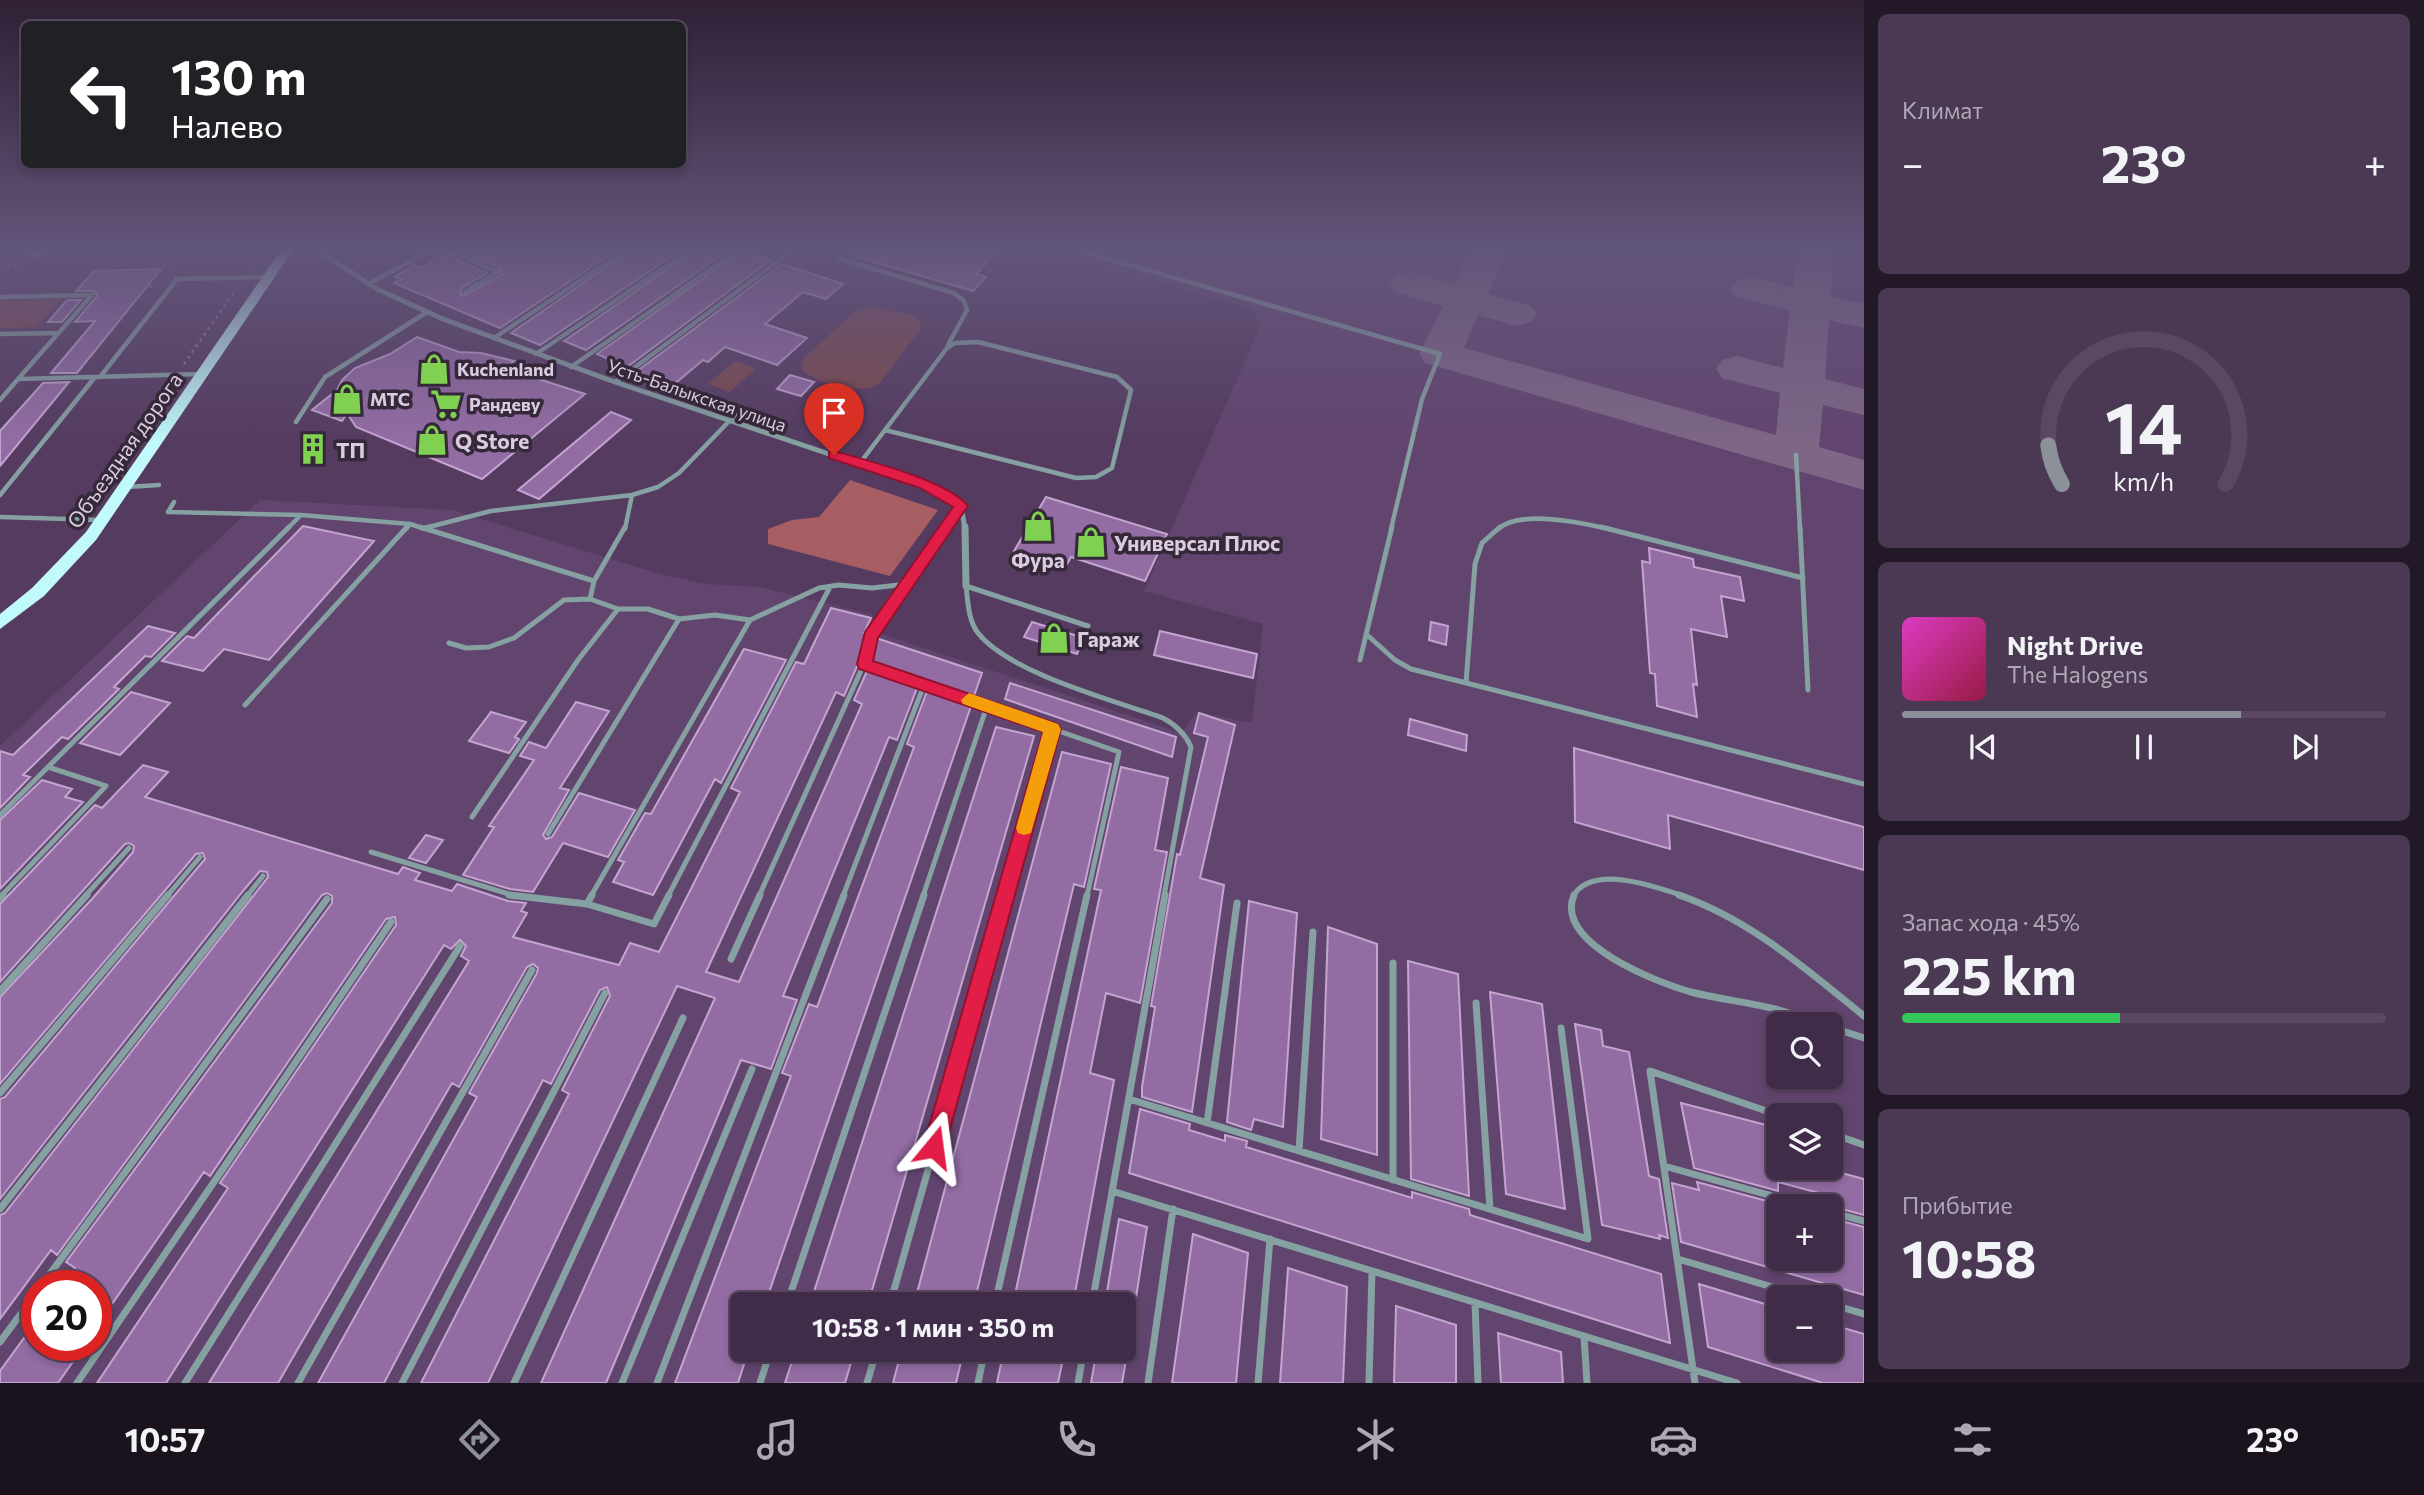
<!DOCTYPE html>
<html lang="ru">
<head>
<meta charset="utf-8">
<style>
	:root { --surface:#402c48; --page:#4b3852; --text:#f1f3f6; --muted:#aea7b4; --line:#594860; --accent:#8c9099 }
	body { margin:0; font-family:Commissioner,sans-serif; background:var(--page); color:var(--text); height:100vh; display:flex; flex-direction:column; font-size:26px; white-space:nowrap }
	* { box-sizing:border-box; margin:0 }
	p { font-size:23px; color:var(--muted) }
	.icon { flex:none; width:38px; height:38px; fill:none; stroke:currentColor; stroke-width:2; stroke-linecap:round; stroke-linejoin:round }
	.map { position:relative; flex:1; overflow:hidden }
	.sheet { display:flex; flex-direction:column; gap:14px; padding:14px; background:#231828; width:560px }
	.sheet>* { flex:none }
	.guide { position:absolute; left:21px; top:21px; width:665px; height:147px; border-radius:10px; box-shadow:0 4px 10px #0003,0 0 0 2px var(--line); background:#202124; color:#fff; overflow:hidden }
	.controls { position:absolute; left:1766px; top:1012px; display:grid; gap:14px }
	.controls a { display:grid; place-items:center; width:77px; height:77px; border-radius:10px; background:var(--surface); box-shadow:0 4px 10px #0003,0 0 0 2px var(--line); font-size:35px }
	.speed { position:absolute; left:21px; top:1270px; display:flex; gap:14px; font-size:35px; font-weight:700; text-align:center }
	.speed>* { display:grid; place-content:center; width:91px; height:91px; border-radius:50%; background:var(--surface); box-shadow:0 4px 10px #0003,0 0 0 2px var(--line); line-height:1 }
	.speed .limit { border:10px solid #d22; background:#fff; color:#111 }
	.pin { position:absolute; display:grid; place-items:center; width:60px; height:60px; color:#fff; margin:-72px -30px; border-radius:50% 50% 50% 0; rotate:-45deg; box-shadow:0 0 7px #0007 }
	.pin .icon { rotate:45deg }
	.me { position:absolute; width:77px; margin:-38px; rotate:16deg; stroke-linejoin:round; filter:drop-shadow(0 0 5px #0008) }
	.turn { display:flex; align-items:center; gap:24px; height:147px; padding:0 35px; font-size:32px }
	.turn .icon { width:91px; height:91px; stroke-width:2.5 }
	.turn b { display:block; font-size:49px; line-height:60px }
	.big { font-size:52px; font-weight:700; line-height:1.1 }
	.sheet .widget { flex:1; display:flex; flex-direction:column; justify-content:center; gap:10px; min-width:0; padding:0 24px; border-radius:10px; background:var(--page) }
	.sheet .dial { align-items:center; gap:0 }
	.dial svg { height:182px; overflow:visible; fill:none; stroke:var(--line); stroke-width:7; stroke-linecap:round; text-anchor:middle }
	.dial text { fill:var(--text); stroke:none }
	.song { display:flex; align-items:center; gap:21px }
	.cover { width:84px; height:84px; border-radius:10px; background:linear-gradient(135deg,hsl(310 70% 55%),hsl(340 70% 35%)) }
	.played { height:7px; border-radius:4px; background:linear-gradient(90deg,var(--accent) 70%,var(--line) 70%) }
	.keys { display:flex; justify-content:space-around; direction:ltr }
	.heat { display:flex; justify-content:space-between; align-items:center; font-size:38px; direction:ltr }
	.charge { height:10px; border-radius:5px; background:linear-gradient(90deg,#34c759 45%,var(--line) 0) }
	.trip { position:absolute; left:730px; top:1292px; width:406px; height:70px; border-radius:10px; background:var(--surface); box-shadow:0 4px 10px #0003,0 0 0 2px var(--line); font-weight:700; line-height:70px; text-align:center }
	.tabs { display:flex; height:112px; justify-content:space-around; align-items:center; background:#1a121d; color:var(--muted) }
	.tabs .icon { width:49px; height:49px }
	.tabs .selected { color:var(--accent) }
	.tabs b { font-size:32px; color:var(--text) }
	main { display:flex; flex:1; min-height:0 }
	.map>svg:first-child { display:block }
	.built { fill:#62456f; fill-rule:evenodd }
	.green { fill:#7b494c }
	.forest { fill:#a65e63 }
	.lines { fill:none; stroke-linecap:round; stroke-linejoin:round }
	.taxiway { fill:#7d6686; fill-rule:evenodd }
	.building { fill:#936ca4; stroke:#c3a5d0; stroke-width:2 }
	.path { stroke:#907a99; stroke-width:2.5; stroke-dasharray:2.5 4.5; stroke-linecap:butt }
	.service-far2 { stroke:#85a1a1; stroke-width:4.5 }
	.service-far1 { stroke:#85a1a1; stroke-width:5 }
	.service { stroke:#85a1a1; stroke-width:7 }
	.minor-far1 { stroke:#85a1a1; stroke-width:5 }
	.minor { stroke:#85a1a1; stroke-width:7 }
	.primary { fill:#c0fafa; fill-rule:evenodd }
	.route { fill:#e11d48; stroke:#92132f; stroke-width:2 }
	.slow { fill:#f59e0b }
	.labels { text-anchor:middle; dominant-baseline:central; stroke-width:7; stroke-linejoin:round; paint-order:stroke }
	.far-poi-label { font-size:18px; font-weight:bold; fill:#dbcbe1; stroke:#342839; text-anchor:start }
	.far-street-label { font-size:18px; fill:#dbcbe1; stroke:#342839 }
	.poi-label { font-size:21px; font-weight:bold; fill:#dbcbe1; stroke:#342839; text-anchor:start }
	.street-label { font-size:21px; fill:#dbcbe1; stroke:#342839 }
</style>
</head>
<body>
<main>
<div class="map">
<svg width="1864" height="1383" viewBox="0 0 1864 1383">
	<rect width="100%" height="100%" fill="#553b60"/>
	<path class="built" d="M136,250h78l-35,16z
		M1046,250h818v1133h-1864v-637l260,-246 192,10 208,64 46,10 52,3 113,27 11,20 299,99 16,-21 55,11 11,-99 -119,-33 117,-266 -9,-16zM1778,1024h52v52h-52zM1778,1115h52v52h-52zM1778,1206h52v52h-52zM37,1286h59v60h-59zM1778,1297h52v52h-52zM742,1304h382v45h-382z"/>
	<path class="green" d="M62,299l-26,28 -36,1v-28z
		M869,306l42,9 10,8v5l-41,55c-19,13 -60,1 -77,-12l-2,-7 4,-7 49,-45z
		M735,361l21,7 -26,24 -22,-8z"/>
	<path class="forest" d="M850,480l88,30 -48,66 -122,-32v-15l24,-9 27,-3z"/>
	<g class="lines">
		<path class="taxiway" d="M1470,250h37l-19,44 43,12 6,8 -6,8 -14,4 -39,-11 -14,33 312,87 4,-42 -58,-15 -6,-9 6,-9 15,-4 46,12 7,-58 -54,-13 -5,-8 5,-8 14,-4 43,10 5,-37h36l-3,46 33,8v24l-35,-8 -4,59 39,10v26l-41,-10 -4,42 45,13v30l-439,-127 -6,-9 24,-48 -48,-14 -5,-8 5,-8 14,-4 45,12z"/>
	</g>
	<path class="building" d="M459,250h158l-117,78 -106,-45 8,-4 -7,-2 19,-12 6,3 19,-11 18,3 30,13 -25,15 -2,5 3,3 39,-21 -2,-7z
		M631,250h50l-141,95 -29,-12z
		M695,250h34l-143,100 -22,-9z
		M743,250h9l-1,4 20,6 -144,107 -30,-13z
		M850,250h148l-22,24 10,3 -13,14 -123,-36z
		M782,264l61,20 -17,15 -23,-7 -38,32 42,14 -30,27 -52,-18 -17,15 -5,-2 -32,27 -33,-13 2,-1 -3,-2z
		M161,269l-84,104h-26l44,-52 -20,1 22,-26 -3,-5h-18l18,-20z
		M67,300h14l-19,22h-14z
		M417,337l42,15 22,1 33,8 -10,7 81,26 -103,85 -126,-52 -9,-14 -5,8 -30,-11 25,-20 5,-10 13,-12 35,-14z
		M790,375l24,7 -13,14 -24,-7z
		M69,382l-69,84v-35l43,-48z
		M611,412l20,8 -92,79 -21,-9z
		M1046,497l121,37 -22,47 -74,-24 -4,7 -53,-13z
		M303,526l71,15 -105,119 -45,-11 -21,22 -41,-10 25,-25 7,2z
		M1649,548l44,11 1,8 46,10 4,24 -23,-5 6,41 -36,-8 6,56 -4,-1 4,33 -40,-11 -2,-32 -5,-1 -8,-112 8,2z
		M831,608l40,10 -7,15 2,1 -7,28 -15,34 -8,-4 -130,280 33,10 123,-278 -8,-4 13,-29 50,17 -20,52 -8,-3 -106,259 14,4 -26,69 -30,-9 -135,323h-65l174,-385 -38,-12 -189,397h-67l148,-289 -7,-4 48,-94 -3,-9 -7,3 -49,94 -8,-4 -159,303h-66l159,-286 -8,-4 68,-120 1,-5 -5,-4 -6,3 -68,120 -7,-4 -174,300h-69l260,-422 -8,-5 5,-10 -6,-6 -9,9 -7,-4 -278,438h-69l131,-195 -8,-5 176,-258 -1,-8 -9,2 -176,257 -6,-4 -108,155v-41h-35l14,-18 -9,-6 266,-359v-7l-5,-3 -5,2 -265,360 -6,-5 -51,69v-104l5,-2 263,-336 -1,-5 -7,-1 -17,20 -243,308v-100l5,-2 200,-238 -2,-6 -7,1 -196,230v-87l92,-98 41,-47 1,-6 -5,-3 -4,1 -125,138v-78l95,-99 7,3 41,-43 25,7 -23,25 253,77 5,-7 17,6 -5,7 37,11 5,-7 51,17 18,2 -5,8 6,2 -14,24 106,28 11,-22 29,9 81,-160 -9,-4 65,-126 8,2z
		M1032,622l52,16 -7,16 -53,-17z
		M1431,622l17,4 -2,19 -17,-5z
		M148,626l27,7 -24,24 -6,-1 -31,31 5,2 -51,50 -6,-2 -39,38 7,2 -30,31v-57l13,4z
		M1160,631l97,23 -4,24 -99,-23z
		M876,638l106,35 -8,23 -104,-35z
		M744,649l42,11 -65,123 -6,-4 -62,116 -40,-13 11,-20 -6,-2 27,-47 6,1z
		M1010,683l166,54 -4,20 -167,-58z
		M927,691l44,15 -206,598h-23v45h7l-11,34h-63l116,-307 -9,-3 27,-69 8,3 97,-260 -7,-3z
		M131,692l39,11 -50,52 -40,-12z
		M576,702l33,9 -49,77 9,2 -26,45 3,4 6,-2 27,-44 56,17 -27,47 -45,-14 -30,49 -23,-3 -47,-14 31,-48 -5,-1 45,-66 -14,-4 9,-14 17,6z
		M491,712l35,10 -11,15 4,2 -10,14 -40,-12z
		M1199,713l36,12 -35,153 24,7 -32,227 -50,-15v-10l13,-80 -4,-1 26,-152 3,1 28,-118 -14,-4z
		M1410,719l57,16 -1,16 -58,-16z
		M996,727l38,9 -166,568h-58z
		M1574,748l290,79v43l-196,-55 2,34 -95,-27z
		M1062,752l49,12 -27,123 -10,-3 -100,420h-60z
		M1121,767l47,11 -13,72 12,2 -27,151 -34,-10 -16,80 24,7 -41,224h-60l88,-414 -7,-1z
		M42,780l30,9 -7,8 18,5 -83,87v-69z
		M426,835l17,5 -17,23 -17,-5z
		M1249,901l48,12 -14,214 -29,-8 -3,11 -24,-8z
		M1328,927l49,17v211l-56,-16z
		M1408,961l50,13 11,222 -58,-17z
		M1490,992l52,12 23,205 -59,-15z
		M1575,1024l26,6 2,16 26,6 20,124 10,3 9,59 -9,-3 1,4 -58,-14z
		M1681,1103l97,25v39h41l45,12v36l-34,-9v-10l-52,-14v9l-84,-23z
		M1140,1109l50,15 -1,6 36,11v-6l22,6 -1,6 166,51v-6l57,17 1,6 191,59 9,69 -541,-170z
		M1697,1182l81,22v54h52v-40l34,9v68l-183,-53 -9,-59 27,7z
		M1119,1219l28,8 -12,77h-30z
		M1193,1234l55,19 -12,130h-64z
		M1288,1268l59,19 -4,96h-63z
		M1699,1284l79,24v41h52v-25l34,10v49h-41l-115,-36z
		M1396,1306l60,19v58h-62z
		M37,1320v26h47l-26,37h-58v-12z
		M1498,1333l63,19 2,31h-62z
		M796,1349h59l-10,34h-60z
		M902,1349h62l-8,34h-63z
		M1004,1349h61l-7,34h-61z
		M1097,1349h31l-6,34h-31z"/>
	<g class="lines">
		<path class="path" d="M58,260l64,-1 50,8
			M252,266l11,-16
			M0,267l22,-2
			M101,293l22,-6 33,-1
			M184,364l52,-75"/>
		<path class="service-far2" d="M21,250l14,6 15,-6
			M423,250l35,5 40,17 -33,20
			M1077,250l363,104 -18,45 -31,130
			M840,259l114,34 10,8 3,9 -19,35
			M368,284l61,-32
			M0,297l92,-2 -74,84
			M0,334l58,-1
			M494,338l132,-88
			M536,354l154,-104
			M571,367l167,-117
			M100,377l77,-98 92,-2
			M615,382l178,-132
			M0,400l18,-21 183,-5
			M296,422l29,-45 102,-65
			M1796,455l4,74
			M860,463l87,-115 8,-5 23,-1 139,35 14,13 -19,78 -16,9 -20,1 -191,-48
			M127,487l32,-2
			M0,495l95,-118
			M174,502l-6,10 133,3 109,9 15,5
			M0,517l100,3
			M425,528l66,-17 141,-16
			M287,529l14,-14
			M406,529l4,-5
			M625,529l7,-34 26,-8 21,-14 60,-62
			M945,529l16,-23
			M1498,529c22,-20 85,-6 111,0"/>
		<path class="service-far1" d="M420,527l174,54 -4,18
			M946,527l-75,109 -7,28 189,65 -47,167
			M1601,527l202,51
			M1800,527l8,163
			M425,528l4,-1
			M594,581l31,-54
			M1088,626l-122,-40c2,15 2,34 12,47 33,41 135,67 185,85 13,7 22,15 28,29l-27,149
			M1366,634l29,26 16,9 453,115
			M449,643l17,5 23,-1 25,-9 50,-38 26,-1 28,10h30l31,10 36,-4 35,5 69,-32 20,-3 33,3 35,-4
			M1360,660l32,-133
			M1466,683l9,-119 7,-21 18,-16
			M245,705l162,-178
			M1053,729l66,23 -32,144
			M48,767l241,-240
			M0,815l48,-48 58,19 -105,110
			M472,817l106,-157 40,-51
			M548,834l131,-215
			M371,852l144,44
			M85,896l44,-48
			M167,896l33,-39
			M247,896l16,-20
			M591,896l159,-276
			M668,896l162,-309
			M759,896l105,-232
			M843,896l81,-211
			M923,896l64,-190
			M1573,896c20,-33 83,-9 111,0"/>
		<path class="service" d="M509,895l78,9
			M592,895l-5,9 67,20 15,-29
			M1574,895c-20,48 82,87 117,97 27,7 56,10 84,17 16,4 31,9 46,15
			M1679,895c72,25 127,74 185,121
			M0,898l3,-3
			M731,959l29,-64
			M1393,963v217
			M0,991l87,-96
			M1476,1003l14,206
			M1830,1027l34,11
			M0,1093l168,-198
			M1129,1099l459,140 -27,-211
			M1207,1123l30,-220
			M1830,1133l34,12
			M1299,1151l14,-219
			M1664,1166l144,40
			M1112,1191l625,192
			M0,1209l248,-314
			M1830,1212l34,9
			M1678,1259l128,38
			M41,1286l286,-387
			M1475,1303l3,80
			M787,1304l137,-409
			M890,1304l116,-409
			M995,1304l92,-409
			M1092,1304l73,-409
			M1830,1304l34,10
			M1584,1336l3,47
			M0,1342l37,-50
			M77,1383l314,-461
			M185,1383l275,-437
			M298,1383l234,-413
			M402,1383l203,-390
			M514,1383l169,-365
			M622,1383l130,-314
			M657,1383l187,-488
			M760,1383l11,-34
			M867,1383l10,-34
			M978,1383l7,-34
			M1078,1383l6,-34
			M1148,1383l25,-174
			M1258,1383l12,-144
			M1369,1383l3,-112
			M1695,1383l-45,-312 128,44"/>
		<path class="minor-far1" d="M317,250l60,39 66,30 172,63 327,110 19,14 4,23"/>
		<path class="minor" d="M965,527l1,59"/>
		<path class="primary" d="M281,250h12l-197,290 -52,56 -44,33v-15l32,-26 54,-56z"/>
	</g>
	<linearGradient id="sky" x2="0" y2="1"><stop stop-color="#2f2035"/><stop offset="0.56" stop-color="#62557a"/><stop offset="1" stop-color="#62557a" stop-opacity="0"/></linearGradient>
	<rect width="1864" height="444" fill="url(#sky)"/>
	<path class="route" d="M834,451c32,9 115,30 134,55l-90,132 -5,23 185,63 3,5 -116,418 -3,8 -8,3 -7,-3 -4,-8 120,-415 -184,-63 -2,-5 8,-32 88,-125 -33,-19 -91,-30v-6z"/>
	<path class="slow" d="M969,693l89,31 3,5 -30,104 -7,2 -6,-2 -2,-5 27,-96 -80,-28 -2,-4z"/>
	<defs>
		<symbol id="shop-bare" viewBox="-9 -9 18 18"><path d="M-5-2.5h2.3a2.7 3.5 0 0 1 5.4 0H5L5.5 6h-11ZM-1.5-2.5h3a1.5 2.3 0 0 0-3 0Z" fill="#80d051" stroke="#342839" stroke-width="2.5" paint-order="stroke"/></symbol>
		<symbol id="supermarket-bare" viewBox="-9 -9 18 18"><path d="M-6-5.5h2.5l.6 2H6L4.5 2H-2.5L-4.4-4H-6ZM-1.5 3.2a1.3 1.3 0 1 0 .1 0ZM3 3.2a1.3 1.3 0 1 0 .1 0Z" fill="#80d051" stroke="#342839" stroke-width="2.5" paint-order="stroke"/></symbol>
		<symbol id="building-bare" viewBox="-9 -9 18 18"><path d="M-4-6H4V6H1V3H-1V6H-4ZM-2.5-4.3h1.7v1.8h-1.7ZM.8-4.3h1.7v1.8H.8ZM-2.5-1h1.7V.8h-1.7ZM.8-1h1.7V.8H.8Z" fill="#80d051" stroke="#342839" stroke-width="2.5" paint-order="stroke"/></symbol>
	</defs>
	<g fill-rule="evenodd">
		<use href="#shop-bare" x="412" y="347" width="44" height="44"/>
		<use href="#shop-bare" x="325" y="377" width="44" height="44"/>
		<use href="#supermarket-bare" x="424" y="382" width="44" height="44"/>
		<use href="#shop-bare" x="410" y="418" width="44" height="44"/>
		<use href="#building-bare" x="291" y="427" width="44" height="44"/>
		<use href="#shop-bare" x="1016" y="504" width="44" height="44"/>
		<use href="#shop-bare" x="1069" y="520" width="44" height="44"/>
		<use href="#shop-bare" x="1032" y="616" width="44" height="44"/>
	</g>
	<g class="labels">
		<g class="far-poi-label">
			<text x="457" y="369">Kuchenland</text>
			<text x="370" y="399">МТС</text>
			<text x="469" y="404">Рандеву</text>
		</g>
		<g class="far-street-label">
			<text transform="translate(697 395) rotate(19)">Усть-Балыкская улица</text>
		</g>
		<g class="poi-label">
			<text x="455" y="440">Q Store</text>
			<text x="336" y="449">ТП</text>
			<text x="1114" y="542">Универсал Плюс</text>
			<text x="1038" y="559" text-anchor="middle">Фура</text>
			<text x="1077" y="638">Гараж</text>
		</g>
		<g class="street-label">
			<text transform="translate(124 450) rotate(-55)">Объездная дорога</text>
		</g>
	</g>
</svg>
<div class="controls">
<a><svg class="icon" aria-label="search" viewBox="0 0 24 24"><circle cx="10" cy="10" r="6"/><path d="M15 15l6 6"/></svg></a>
<a><svg class="icon" aria-label="layers" viewBox="0 0 24 24"><path d="M12 4l9 5-9 5-9-5zM3 14l9 5 9-5"/></svg></a>
<a>+</a>
<a>−</a>
</div>
<div class="speed"><div class="limit">20</div></div>
<div class="pin" style="left:834px;top:455px;background:#d93025"><svg class="icon" aria-label="arrive" viewBox="0 0 24 24"><path d="M6 21V4h12l-3 4 3 4H6"/></svg></div>
<svg class="me" style="left:934px;top:1147px" viewBox="-20 -20 40 40"><path d="M0-17L14 15 0 8-14 15z" fill="#e11d48" stroke="#fff" stroke-width="4"/></svg>
<div class="trip">10:58 · 1 мин · 350 m</div>
<div class="guide">
<div class="turn"><svg class="icon" aria-label="left" viewBox="0 0 24 24"><path d="M17 20v-9H6M10 6l-5 5 5 5"/></svg><div><b>130 m</b>Налево</div></div>
</div>
</div>
<section class="sheet">
<div class="widget"><p>Климат</p>
<div class="heat"><a>−</a><b class="big">23°</b><a>+</a></div>
</div>
<div class="widget dial"><svg viewBox="0 0 100 80">
<path d="M14 69A42 42 0 1 1 86 69"/>
<path d="M14 69A42 42 0 0 1 8 52" stroke="#8c9099"/>
<text x="50" y="56" font-size="32" font-weight="700">14</text>
<text x="50" y="72" font-size="11">km/h</text>
</svg></div>
<div class="widget">
<div class="song"><i class="cover"></i><div><b>Night Drive</b><p>The Halogens</p></div></div>
<div class="played"></div>
<div class="keys"><svg class="icon" aria-label="previous" viewBox="0 0 24 24"><path d="M18 5L8 12l10 7zM5 5v14"/></svg><svg class="icon" aria-label="pause" viewBox="0 0 24 24"><path d="M8 5v14M16 5v14"/></svg><svg class="icon" aria-label="next" viewBox="0 0 24 24"><path d="M6 5l10 7-10 7zM19 5v14"/></svg></div>
</div>
<div class="widget"><p>Запас хода · 45%</p><b class="big">225 km</b><div class="charge"></div></div>
<div class="widget"><p>Прибытие</p><b class="big">10:58</b></div>
</section>
</main>
<nav class="tabs">
<b>10:57</b>
<svg class="icon selected" aria-label="directions" viewBox="0 0 24 24"><path d="M12 3l9 9-9 9-9-9zM9 14v-3h6M13 9l2 2-2 2"/></svg>
<svg class="icon" aria-label="music" viewBox="0 0 24 24"><path d="M9 18V5l10-2v13"/><circle cx="6" cy="18" r="3"/><circle cx="16" cy="16" r="3"/></svg>
<svg class="icon" aria-label="phone" viewBox="0 0 24 24"><path d="M5 4h4l2 5-3 2q2 4 5 5l2-3 5 2v4C11 20 4 13 5 4z"/></svg>
<svg class="icon" aria-label="climate" viewBox="0 0 24 24"><path d="M12 3v18M4 7l16 10M4 17L20 7"/></svg>
<svg class="icon" aria-label="car" viewBox="0 0 24 24"><path d="M5 17H2v-5l4-1 3-4h7l3 4 3 1v5h-3M9 17h6M6 11h13"/><circle cx="7" cy="17" r="2"/><circle cx="17" cy="17" r="2"/></svg>
<svg class="icon" aria-label="filters" viewBox="0 0 24 24"><path d="M4 7h16M4 17h16"/><circle cx="9" cy="7" r="2"/><circle cx="15" cy="17" r="2"/></svg>
<b>23°</b>
</nav>
</body>
</html>
